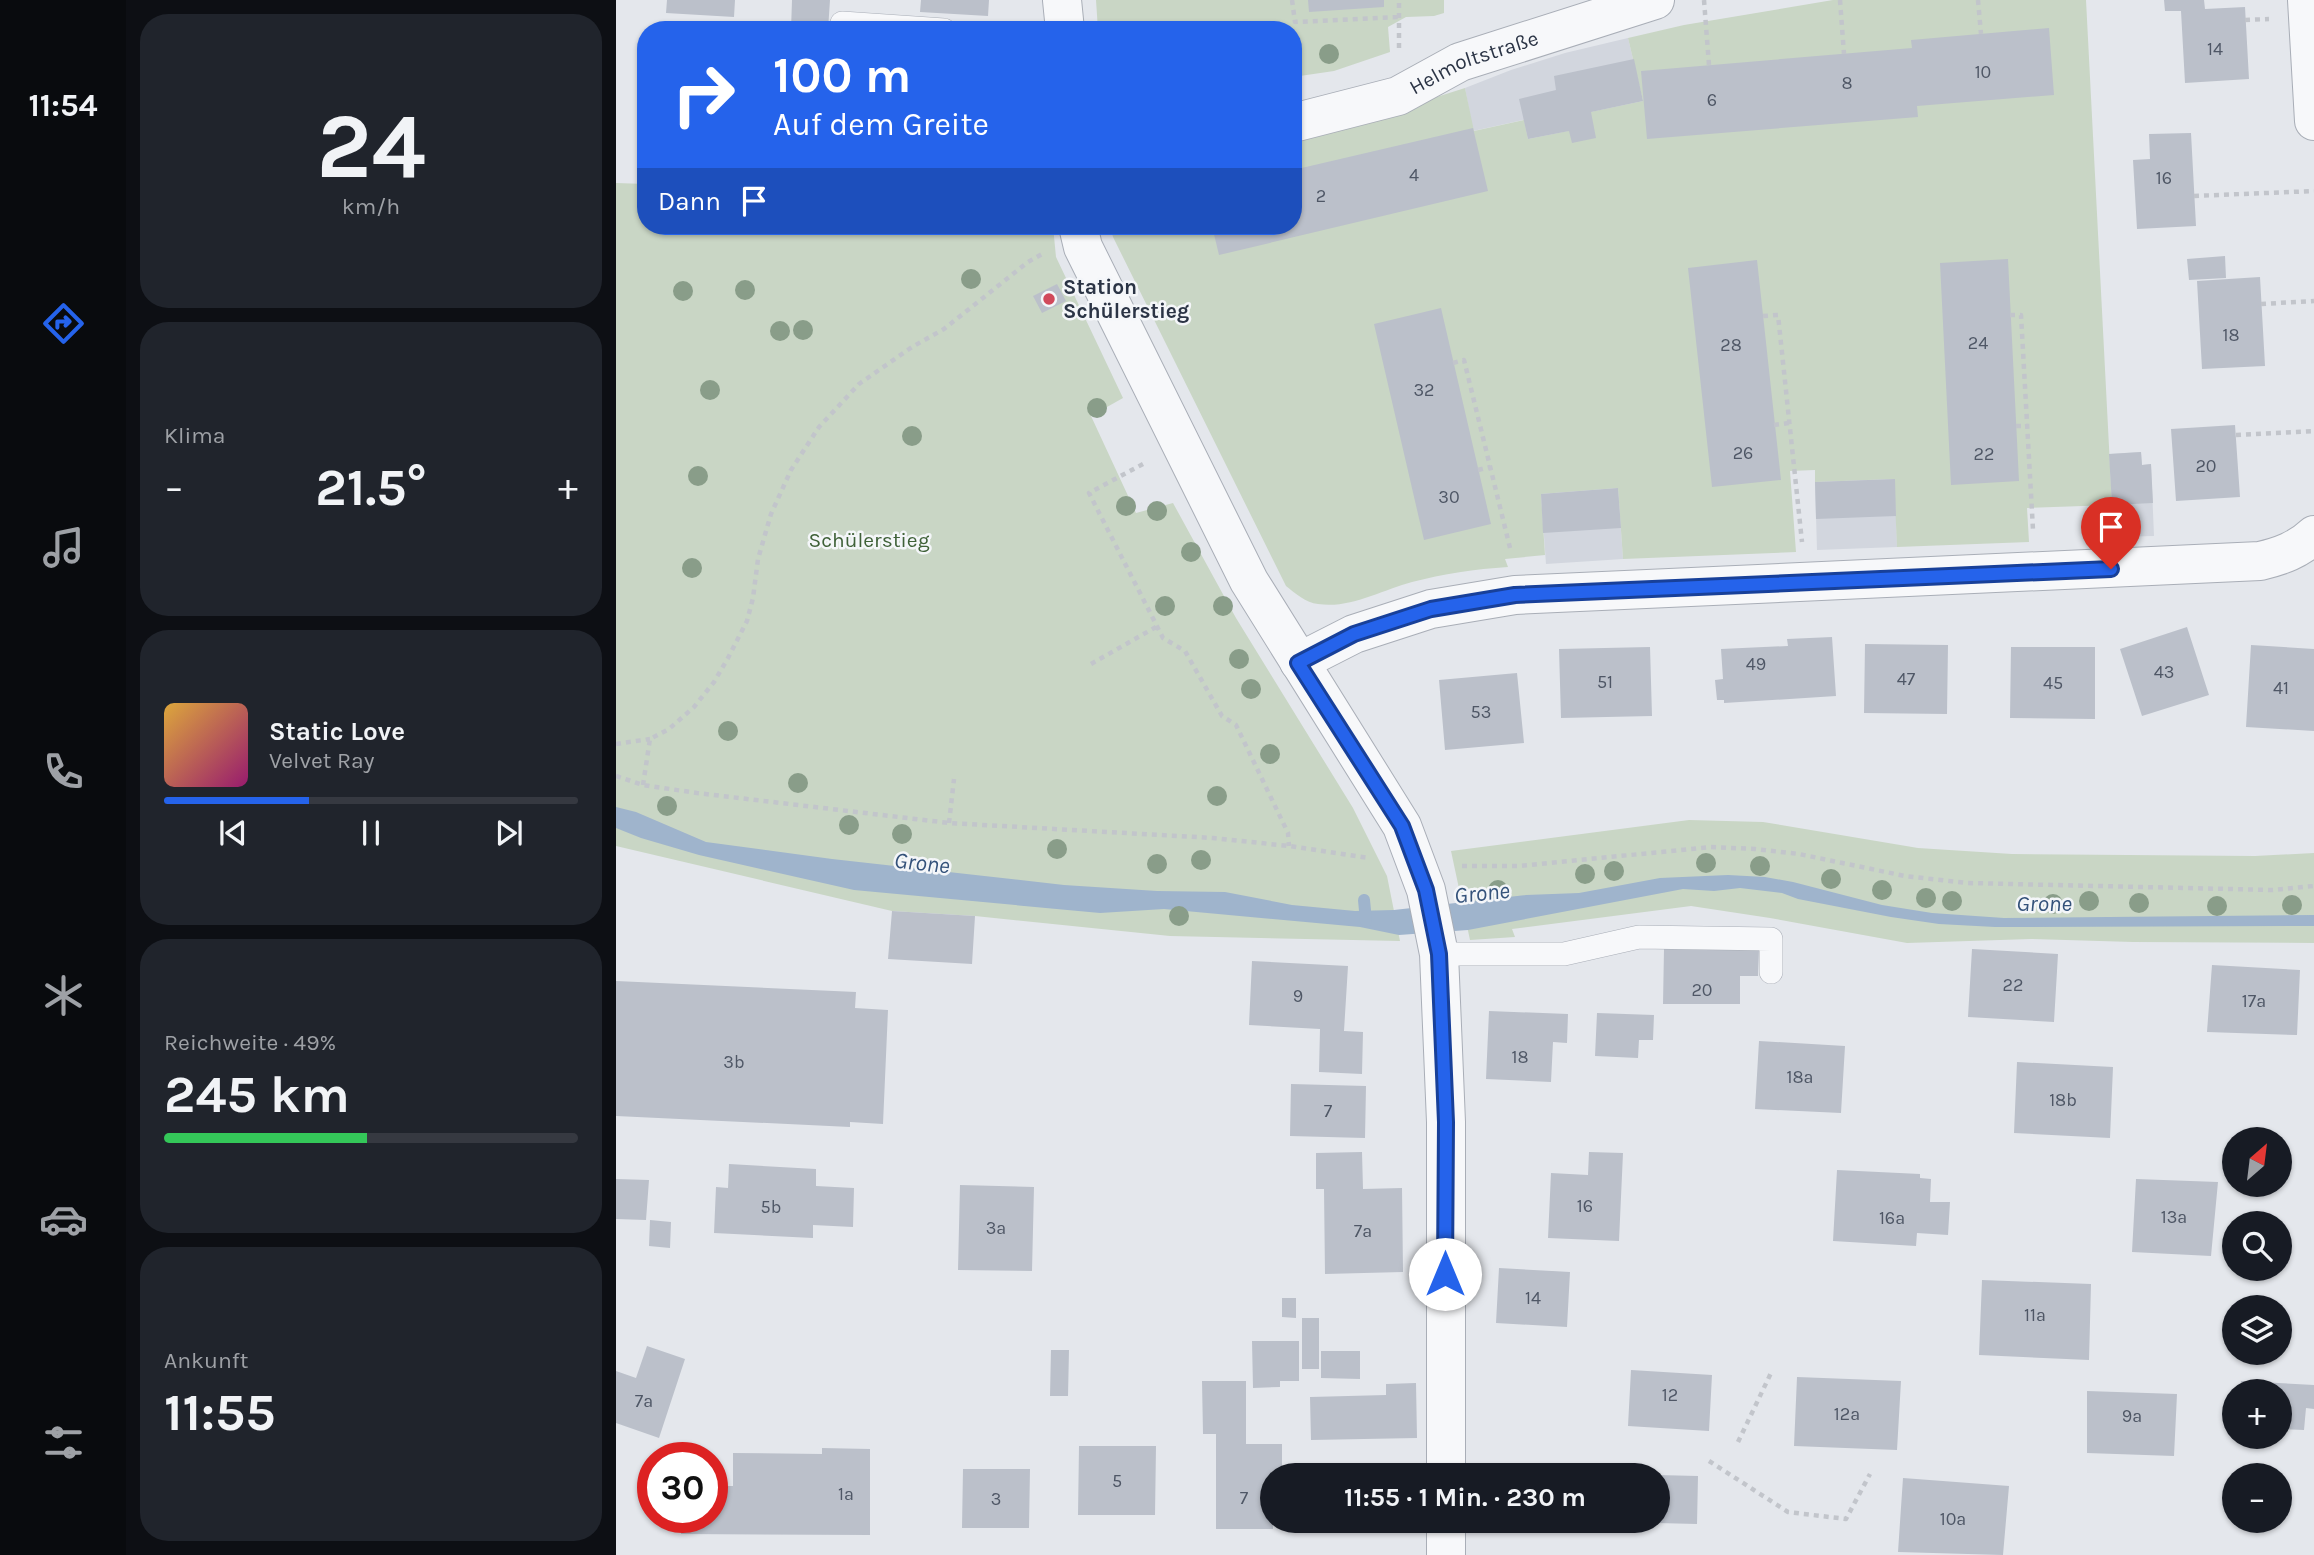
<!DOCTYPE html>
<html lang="de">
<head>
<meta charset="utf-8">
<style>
	:root { --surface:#171b24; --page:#20242c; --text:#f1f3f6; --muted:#9ea1a6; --line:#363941; --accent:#2563eb }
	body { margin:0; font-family:Karla,sans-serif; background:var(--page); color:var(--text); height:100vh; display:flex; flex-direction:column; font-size:26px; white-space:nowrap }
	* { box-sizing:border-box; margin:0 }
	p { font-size:23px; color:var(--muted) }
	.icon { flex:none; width:38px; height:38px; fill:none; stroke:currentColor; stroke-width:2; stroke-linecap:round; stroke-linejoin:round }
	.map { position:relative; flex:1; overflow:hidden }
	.sheet { display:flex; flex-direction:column; gap:14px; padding:14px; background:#0d0f14; width:490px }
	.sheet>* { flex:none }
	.banner { position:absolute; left:21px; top:21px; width:665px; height:214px; border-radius:28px; box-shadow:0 2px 5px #0004; background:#2563eb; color:#fff; overflow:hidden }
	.needle { width:46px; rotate:28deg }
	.tools { position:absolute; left:1606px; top:1127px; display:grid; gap:14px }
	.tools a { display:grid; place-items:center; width:70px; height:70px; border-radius:50%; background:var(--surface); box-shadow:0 2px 5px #0004; font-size:35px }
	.speed { position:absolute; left:21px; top:1442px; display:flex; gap:14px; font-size:35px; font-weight:700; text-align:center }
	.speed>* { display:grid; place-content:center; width:91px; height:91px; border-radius:50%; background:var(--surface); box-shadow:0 2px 5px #0004; line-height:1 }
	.speed .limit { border:10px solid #d22; background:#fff; color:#111 }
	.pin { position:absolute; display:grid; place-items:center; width:60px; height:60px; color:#fff; margin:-72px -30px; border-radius:50% 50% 50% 0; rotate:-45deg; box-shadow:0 0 7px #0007 }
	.pin .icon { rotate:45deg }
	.me { position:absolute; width:77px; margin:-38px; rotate:0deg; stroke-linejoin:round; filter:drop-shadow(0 0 5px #0008) }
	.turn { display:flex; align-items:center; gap:24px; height:147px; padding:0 21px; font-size:32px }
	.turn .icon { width:91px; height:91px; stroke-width:2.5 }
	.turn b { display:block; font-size:49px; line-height:60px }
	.then { display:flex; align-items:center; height:66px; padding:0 21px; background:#0003; gap:14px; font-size:26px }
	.big { font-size:52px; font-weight:700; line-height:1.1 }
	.sheet .tile { flex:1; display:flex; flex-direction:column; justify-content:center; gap:10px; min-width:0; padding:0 24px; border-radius:28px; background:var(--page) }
	.sheet .dial { align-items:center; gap:0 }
	.dial b { font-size:91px; line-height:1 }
	.song { display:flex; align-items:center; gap:21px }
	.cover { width:84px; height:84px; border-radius:10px; background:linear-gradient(135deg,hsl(40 70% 55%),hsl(320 70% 35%)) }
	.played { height:7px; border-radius:4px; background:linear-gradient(90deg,var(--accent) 35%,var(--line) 35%) }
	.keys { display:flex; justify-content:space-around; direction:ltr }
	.heat { display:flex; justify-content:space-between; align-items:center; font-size:38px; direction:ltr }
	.charge { height:10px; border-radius:5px; background:linear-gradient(90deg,#34c759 49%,var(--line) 0) }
	.trip { position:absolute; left:644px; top:1463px; width:410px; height:70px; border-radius:35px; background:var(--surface); box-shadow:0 2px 5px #0004; font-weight:700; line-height:70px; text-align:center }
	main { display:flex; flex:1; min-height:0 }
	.tab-bar { display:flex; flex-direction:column; width:126px; justify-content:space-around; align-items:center; background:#090b0e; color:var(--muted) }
	.tab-bar .icon { width:49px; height:49px }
	.tab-bar .active { color:var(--accent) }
	.tab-bar b { font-size:32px; color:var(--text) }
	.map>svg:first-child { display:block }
	.built { fill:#d2d6de }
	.green { fill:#c9d6c5 }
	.water { fill:#9fb4cc }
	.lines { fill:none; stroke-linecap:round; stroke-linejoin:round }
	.stream { stroke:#9fb4cc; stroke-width:12 }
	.building { fill:#bbc0ca }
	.lane-casing { stroke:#a9aeb7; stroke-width:24 }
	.street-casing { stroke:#a9aeb7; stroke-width:40 }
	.path { stroke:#c2c5cb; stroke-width:4.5; stroke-dasharray:5 5; stroke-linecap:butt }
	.lane { stroke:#f7f8fa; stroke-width:23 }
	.street { stroke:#f7f8fa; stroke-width:38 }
	.tree { fill:#899d89 }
	.route-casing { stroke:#184099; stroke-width:18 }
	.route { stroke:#2563eb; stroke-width:12 }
	.poi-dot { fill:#d1495b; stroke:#f4f6f9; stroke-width:2.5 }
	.labels { text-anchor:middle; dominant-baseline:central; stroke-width:5; stroke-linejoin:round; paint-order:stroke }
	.number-label { font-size:18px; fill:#4f5766 }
	.street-label { font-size:21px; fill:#2b3445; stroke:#f4f6f9 }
	.poi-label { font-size:21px; font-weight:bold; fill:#2b3445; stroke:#f4f6f9; text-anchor:start }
	.park-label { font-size:21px; fill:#3f6138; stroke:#f4f6f9 }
	.water-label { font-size:23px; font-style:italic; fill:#34527a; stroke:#f4f6f9 }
</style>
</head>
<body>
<main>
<nav class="tab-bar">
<b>11:54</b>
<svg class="icon active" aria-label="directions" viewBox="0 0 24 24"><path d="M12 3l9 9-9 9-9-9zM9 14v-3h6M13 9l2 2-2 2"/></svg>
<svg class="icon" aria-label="music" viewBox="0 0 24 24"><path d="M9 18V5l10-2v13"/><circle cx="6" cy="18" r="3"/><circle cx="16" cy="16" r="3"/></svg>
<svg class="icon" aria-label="phone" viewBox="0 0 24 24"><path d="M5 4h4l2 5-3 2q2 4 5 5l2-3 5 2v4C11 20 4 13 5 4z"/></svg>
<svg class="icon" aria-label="climate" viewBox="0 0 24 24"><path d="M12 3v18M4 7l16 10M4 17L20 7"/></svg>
<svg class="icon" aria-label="car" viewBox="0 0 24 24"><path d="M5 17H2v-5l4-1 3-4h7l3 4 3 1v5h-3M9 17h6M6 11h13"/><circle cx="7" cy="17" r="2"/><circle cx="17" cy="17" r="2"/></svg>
<svg class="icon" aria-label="filters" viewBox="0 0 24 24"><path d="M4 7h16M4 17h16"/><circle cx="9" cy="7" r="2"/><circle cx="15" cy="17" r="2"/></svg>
</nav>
<section class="sheet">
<div class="tile dial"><b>24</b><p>km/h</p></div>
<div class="tile"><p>Klima</p>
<div class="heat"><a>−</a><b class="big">21.5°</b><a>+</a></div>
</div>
<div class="tile">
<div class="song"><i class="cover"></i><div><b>Static Love</b><p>Velvet Ray</p></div></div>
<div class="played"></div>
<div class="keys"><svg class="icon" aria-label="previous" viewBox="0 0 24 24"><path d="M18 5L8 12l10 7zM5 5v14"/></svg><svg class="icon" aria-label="pause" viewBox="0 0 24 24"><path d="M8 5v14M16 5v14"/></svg><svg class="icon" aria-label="next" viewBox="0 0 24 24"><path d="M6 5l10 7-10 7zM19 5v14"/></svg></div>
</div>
<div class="tile"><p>Reichweite · 49%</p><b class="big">245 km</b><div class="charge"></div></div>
<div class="tile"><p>Ankunft</p><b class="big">11:55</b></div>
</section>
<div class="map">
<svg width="1698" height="1555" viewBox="0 0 1698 1555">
	<rect width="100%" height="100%" fill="#e4e7ec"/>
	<path class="built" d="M1012,38l15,63 -77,16 3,14 -41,8 -5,-19 -50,11 -8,-43 46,-18 54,-17z
		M1525,452l1,13 9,-1 3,72 -40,1 -5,-83z
		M1279,479l2,68 -80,3 -2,-68z
		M1002,488l5,71 -77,5 -5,-70z"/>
	<path class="green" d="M480,0h348v13l-10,3 -28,1 -18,10 2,25 -56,19 -41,6v-47h-195z
		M1217,0h253l26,505 -85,3 2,34 -132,5 -3,-68 -79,3v-12l-25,1 6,81 -173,7 -5,-71 -77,6 4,61 -40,4 3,8c-33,2 -65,7 -96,15 -30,8 -62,27 -94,22 -12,-1 -23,-11 -32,-18l-173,-349 -3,-11h183v-90l52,-10 120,-38 9,43 50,-11 4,19 40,-8 -2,-14 77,-16 -15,-63 56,-13z
		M0,183l30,1v42h407l3,31 67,141 -32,18 45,97 37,-10 63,115 117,190 34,68 13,65 -230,-5 -195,-20 -83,-5 -276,-65z
		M1073,820l74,2 155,26 94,6 243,2 59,-3v90l-181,-1 -102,-3 -124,4 -137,-25 -79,-12 -179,23 3,8 -45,3 -19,-89z"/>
	<path class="water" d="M0,807l20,5 70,30 126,17 232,26 93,6 68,1 67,13 63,6 39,-1 132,-15 53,-2 81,-15 68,-3 37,2 28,5 89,23 50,8 72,5 310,-3v11l-319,1 -56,-3 -48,-7 -93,-18 -16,-6 -42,-5 -26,3 -31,-2 -215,41 -69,5 -39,-8 -196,-18 -64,4 -246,-23 -155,-35 -58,-17 -25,-10z"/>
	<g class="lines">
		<path class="stream" d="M748,900l2,21"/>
	</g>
	<path class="building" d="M51,0h68l-1,17 -68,-4z
		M176,0h38l-2,30h-37z
		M305,0h68l-1,16 -68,-4z
		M692,0h76v7l-75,5z
		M1548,0h40l1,9 40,-2 4,72 -64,4 -4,-72h-16z
		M1433,28l5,67 -137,11 1,11 -271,22 -6,-68 271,-23 -1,-8z
		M1018,59l9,42 -52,11 5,26 -24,5 -3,-12 -41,8 -9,-40 37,-9 -2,-14z
		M857,128l15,63 -269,64 -7,-29h81v-56z
		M1575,133l5,93 -59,3 -4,-69 17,-1 -1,-25z
		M1609,256l1,22 -37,2 -2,-21z
		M1392,259l11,222 -68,4 -11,-222z
		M1141,260l24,220 -69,7 -24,-219z
		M1644,277l5,89 -63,3 -5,-88z
		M441,284l9,17 -24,12 -9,-17z
		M825,308l50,216 -67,16 -50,-216z
		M1619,425l5,72 -64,4 -5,-72z
		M1525,452l1,13 9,-1 2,39 -41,2 -3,-51z
		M1279,479l1,37 -80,3 -1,-37z
		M1002,488l3,40 -78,5 -2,-39z
		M1571,627l22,68 -67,21 -22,-67z
		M1216,637l4,59 -112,7v-3h-7l-2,-20 8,-1 -2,-30 67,-3 -1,-7z
		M1249,644l83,1 -1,69 -83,-1z
		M1635,645l63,4v82l-68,-4z
		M1034,647l2,69 -91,2 -2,-69z
		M1395,647h84v72l-85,-1z
		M901,673l7,70 -79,7 -6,-70z
		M276,911l83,5 -3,48 -84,-5z
		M1048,949l95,1 -1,26h-18v28h-77z
		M1356,949l86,5 -4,68 -86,-5z
		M636,961l96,5 -4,65 19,1 -1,42 -43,-2 1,-43 -71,-4z
		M1596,965l88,5 -3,65 -90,-3z
		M0,981l240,11 -1,16 33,2 -5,114 -33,-2v5l-234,-11z
		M873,1011l79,3 -1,29 -14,-1 -2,40 -65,-3z
		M981,1013l57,2 -1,25h-14l-1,18 -43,-2z
		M1143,1041l86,5 -4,67 -86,-4z
		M1401,1062l96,5 -3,71 -96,-5z
		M675,1084l75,2 -1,52 -75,-2z
		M746,1152l1,37 39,-1 1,84 -78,2 -1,-85h-8v-36z
		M973,1152l34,1 -4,88 -71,-3 3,-65 37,2z
		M113,1164l87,5v17l38,2 -1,39 -40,-2v13l-99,-5 2,-46 12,1z
		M1221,1170l83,4v4l11,1 -1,23h20l-2,33 -31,-2 -1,13 -83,-5z
		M0,1179l33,1 -3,40 -30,-1z
		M1520,1179l82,3 -7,74 -79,-4z
		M344,1185l74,2 -2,84 -74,-1z
		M34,1220l21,2 -1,26 -21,-2z
		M883,1268l71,4 -3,55 -71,-4z
		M1366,1280l109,4 -2,76 -110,-5z
		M666,1298h14v20l-14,-1z
		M686,1318h17v51h-17z
		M636,1341h47v40h-19v6l-27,1z
		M31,1346l38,13 -26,79 -43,-15v-52l20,7z
		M435,1350h18l-1,46h-18z
		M705,1351h39v28l-39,-1z
		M1015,1370l81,5 -3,56 -81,-5z
		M1181,1377l104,4 -4,69 -103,-4z
		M586,1381h44v63h36v31h-10l1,54h-57v-95h-13z
		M1625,1381l73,4v24l-8,-1 -2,22 -24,-1v-38h-40z
		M800,1383l1,55 -106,2 -1,-43 76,-2v-11z
		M1471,1391l90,3 -3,62 -87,-3z
		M463,1446h77l-1,69h-77z
		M206,1448l48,1v86l-189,-1v-17h31v-31h21v-33l89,1z
		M703,1467l60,1v7h-60z
		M347,1469h67l-1,59h-67z
		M1041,1475l41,1 -1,48 -40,-1z
		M1287,1478l106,8 -6,69 -105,-3z
		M703,1521h59v7l-59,-1z"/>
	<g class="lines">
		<defs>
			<path id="lane" d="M226,23l102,7
				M823,954h125l75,-17 132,2v33"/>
			<g id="street">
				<path d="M446,0l3,30"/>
				<path d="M1691,0l7,121"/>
				<path id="s1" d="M677,123l105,-27 62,-34 195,-62"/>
				<path d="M462,226l5,21 166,334 153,245 24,64 13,64 7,168v353"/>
				<path d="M683,662l55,-28 77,-25 84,-14 745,-34c21,-5 38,-11 54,-26"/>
				<path d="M830,1521v34"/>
			</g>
		</defs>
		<use href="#lane" class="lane-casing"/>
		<use href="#street" class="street-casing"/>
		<path class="path" d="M676,0l3,22 105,-5
			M1088,0l5,65
			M1224,0l4,54
			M1362,0l3,34
			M1629,20l24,-1
			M783,48v-48
			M1578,196l120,-5
			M1645,304l53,-3
			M1394,315h11l12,215
			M1147,316l15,-1 24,227
			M837,363l11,-3 47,192
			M1158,425l15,-2
			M1400,426h12
			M1620,435l78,-4
			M527,464l-54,29 74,145 22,13 37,65 14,9 52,108 1,13
			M862,470l12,-3
			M475,664l65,-37
			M0,744l34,-5
			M0,776l27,9 54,8 252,30 264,15 76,8 80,12
			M27,785l7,-46 19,-10 25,-22 20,-25 14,-24 19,-37 6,-23 5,-39 13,-45 20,-44 28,-43 40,-43 53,-37 32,-18 84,-67 14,-8
			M333,823l5,-44
			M846,866h57l192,-19 44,2 44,5 106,22 62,7 306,7 41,-4
			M1122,1442l33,-69
			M1093,1461l79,51 58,7 24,-45"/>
		<use href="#lane" class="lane"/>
		<use href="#street" class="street"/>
	</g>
	<g class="tree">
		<circle cx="713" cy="54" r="10"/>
		<circle cx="355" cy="279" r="10"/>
		<circle cx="129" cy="290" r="10"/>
		<circle cx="67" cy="291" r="10"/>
		<circle cx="187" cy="330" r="10"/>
		<circle cx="164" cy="331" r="10"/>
		<circle cx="94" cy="390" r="10"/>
		<circle cx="481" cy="408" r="10"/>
		<circle cx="296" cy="436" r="10"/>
		<circle cx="82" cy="476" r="10"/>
		<circle cx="510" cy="506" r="10"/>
		<circle cx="541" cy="511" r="10"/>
		<circle cx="575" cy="552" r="10"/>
		<circle cx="76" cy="568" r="10"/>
		<circle cx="549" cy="606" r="10"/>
		<circle cx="607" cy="606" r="10"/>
		<circle cx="623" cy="659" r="10"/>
		<circle cx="635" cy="689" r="10"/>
		<circle cx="112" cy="731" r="10"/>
		<circle cx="654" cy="754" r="10"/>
		<circle cx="182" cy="783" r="10"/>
		<circle cx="601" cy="796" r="10"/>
		<circle cx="51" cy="806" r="10"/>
		<circle cx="233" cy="825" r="10"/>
		<circle cx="286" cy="834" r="10"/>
		<circle cx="441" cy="849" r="10"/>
		<circle cx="585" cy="860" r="10"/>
		<circle cx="1090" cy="863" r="10"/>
		<circle cx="541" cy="864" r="10"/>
		<circle cx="1144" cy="866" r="10"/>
		<circle cx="998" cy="871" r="10"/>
		<circle cx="969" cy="874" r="10"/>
		<circle cx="1215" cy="879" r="10"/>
		<circle cx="882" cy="890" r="10"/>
		<circle cx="1266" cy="890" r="10"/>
		<circle cx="1310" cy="898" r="10"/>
		<circle cx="1336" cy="901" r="10"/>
		<circle cx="1473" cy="901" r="10"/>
		<circle cx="1523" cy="903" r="10"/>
		<circle cx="1437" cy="904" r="10"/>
		<circle cx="1676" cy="905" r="10"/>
		<circle cx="1601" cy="906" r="10"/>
		<circle cx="563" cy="916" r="10"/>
	</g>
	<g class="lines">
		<defs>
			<path id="route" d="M829,1274l1,-152 -7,-168 -13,-64 -24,-64 -104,-163 56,-29 77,-25 84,-14 596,-26"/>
		</defs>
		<use href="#route" class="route-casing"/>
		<use href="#route" class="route"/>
	</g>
	<circle class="poi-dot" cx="433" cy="299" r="7"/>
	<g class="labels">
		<g class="number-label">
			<text x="1599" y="49">14</text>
			<text x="1367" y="72">10</text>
			<text x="1231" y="83">8</text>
			<text x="1096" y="100">6</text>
			<text x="798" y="175">4</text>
			<text x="1548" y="178">16</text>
			<text x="705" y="196">2</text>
			<text x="1615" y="335">18</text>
			<text x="1362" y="343">24</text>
			<text x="1115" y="345">28</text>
			<text x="808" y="390">32</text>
			<text x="1127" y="453">26</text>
			<text x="1368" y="454">22</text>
			<text x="1590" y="466">20</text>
			<text x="833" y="497">30</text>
			<text x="1140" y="664">49</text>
			<text x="1548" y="672">43</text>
			<text x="1290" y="679">47</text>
			<text x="989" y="682">51</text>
			<text x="1437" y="683">45</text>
			<text x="1665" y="688">41</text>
			<text x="865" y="712">53</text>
			<text x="1397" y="985">22</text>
			<text x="1086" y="990">20</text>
			<text x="682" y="996">9</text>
			<text x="1638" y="1001">17a</text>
			<text x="904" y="1057">18</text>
			<text x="118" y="1062">3b</text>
			<text x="1184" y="1077">18a</text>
			<text x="1447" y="1100">18b</text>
			<text x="712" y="1111">7</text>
			<text x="969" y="1206">16</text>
			<text x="155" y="1207">5b</text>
			<text x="1558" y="1217">13a</text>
			<text x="1276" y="1218">16a</text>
			<text x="380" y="1228">3a</text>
			<text x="747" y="1231">7a</text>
			<text x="917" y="1298">14</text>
			<text x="1419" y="1315">11a</text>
			<text x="1054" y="1395">12</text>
			<text x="28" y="1401">7a</text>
			<text x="1231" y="1414">12a</text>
			<text x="1516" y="1416">9a</text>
			<text x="501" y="1481">5</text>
			<text x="230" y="1494">1a</text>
			<text x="628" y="1498">7</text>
			<text x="380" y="1499">3</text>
			<text x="1337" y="1519">10a</text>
		</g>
		<g class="street-label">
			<text stroke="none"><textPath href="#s1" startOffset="192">Helmoltstraße</textPath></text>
		</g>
		<g class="poi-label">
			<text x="447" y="287">Station<tspan x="447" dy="24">Schülerstieg</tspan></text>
		</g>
		<g class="park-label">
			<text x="253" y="540">Schülerstieg</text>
		</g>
		<g class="water-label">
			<text transform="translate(306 863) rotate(6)">Grone</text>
			<text transform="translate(866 893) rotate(-6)">Grone</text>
			<text x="1428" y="903">Grone</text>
		</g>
	</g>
</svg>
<div class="tools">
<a><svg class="needle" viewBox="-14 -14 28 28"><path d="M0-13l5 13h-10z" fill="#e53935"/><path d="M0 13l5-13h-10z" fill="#9ea1a6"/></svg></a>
<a><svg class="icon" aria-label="search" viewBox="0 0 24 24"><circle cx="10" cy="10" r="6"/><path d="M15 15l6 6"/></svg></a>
<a><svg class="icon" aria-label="layers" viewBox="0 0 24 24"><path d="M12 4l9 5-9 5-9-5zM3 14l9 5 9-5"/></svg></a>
<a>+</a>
<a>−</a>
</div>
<div class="speed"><div class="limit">30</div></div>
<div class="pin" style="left:1495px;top:569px;background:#d93025"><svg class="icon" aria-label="arrive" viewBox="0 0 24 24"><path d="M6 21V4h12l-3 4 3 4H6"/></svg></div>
<svg class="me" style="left:829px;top:1274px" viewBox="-20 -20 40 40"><circle r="19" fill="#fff"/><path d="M0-13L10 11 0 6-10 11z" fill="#2563eb"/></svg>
<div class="trip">11:55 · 1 Min. · 230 m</div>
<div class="banner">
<div class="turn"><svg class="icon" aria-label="right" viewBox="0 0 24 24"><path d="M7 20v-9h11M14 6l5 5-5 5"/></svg><div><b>100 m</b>Auf dem Greite</div></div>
<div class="then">Dann<svg class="icon" aria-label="arrive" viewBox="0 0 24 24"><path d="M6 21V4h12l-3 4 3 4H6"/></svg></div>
</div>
</div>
</main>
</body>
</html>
